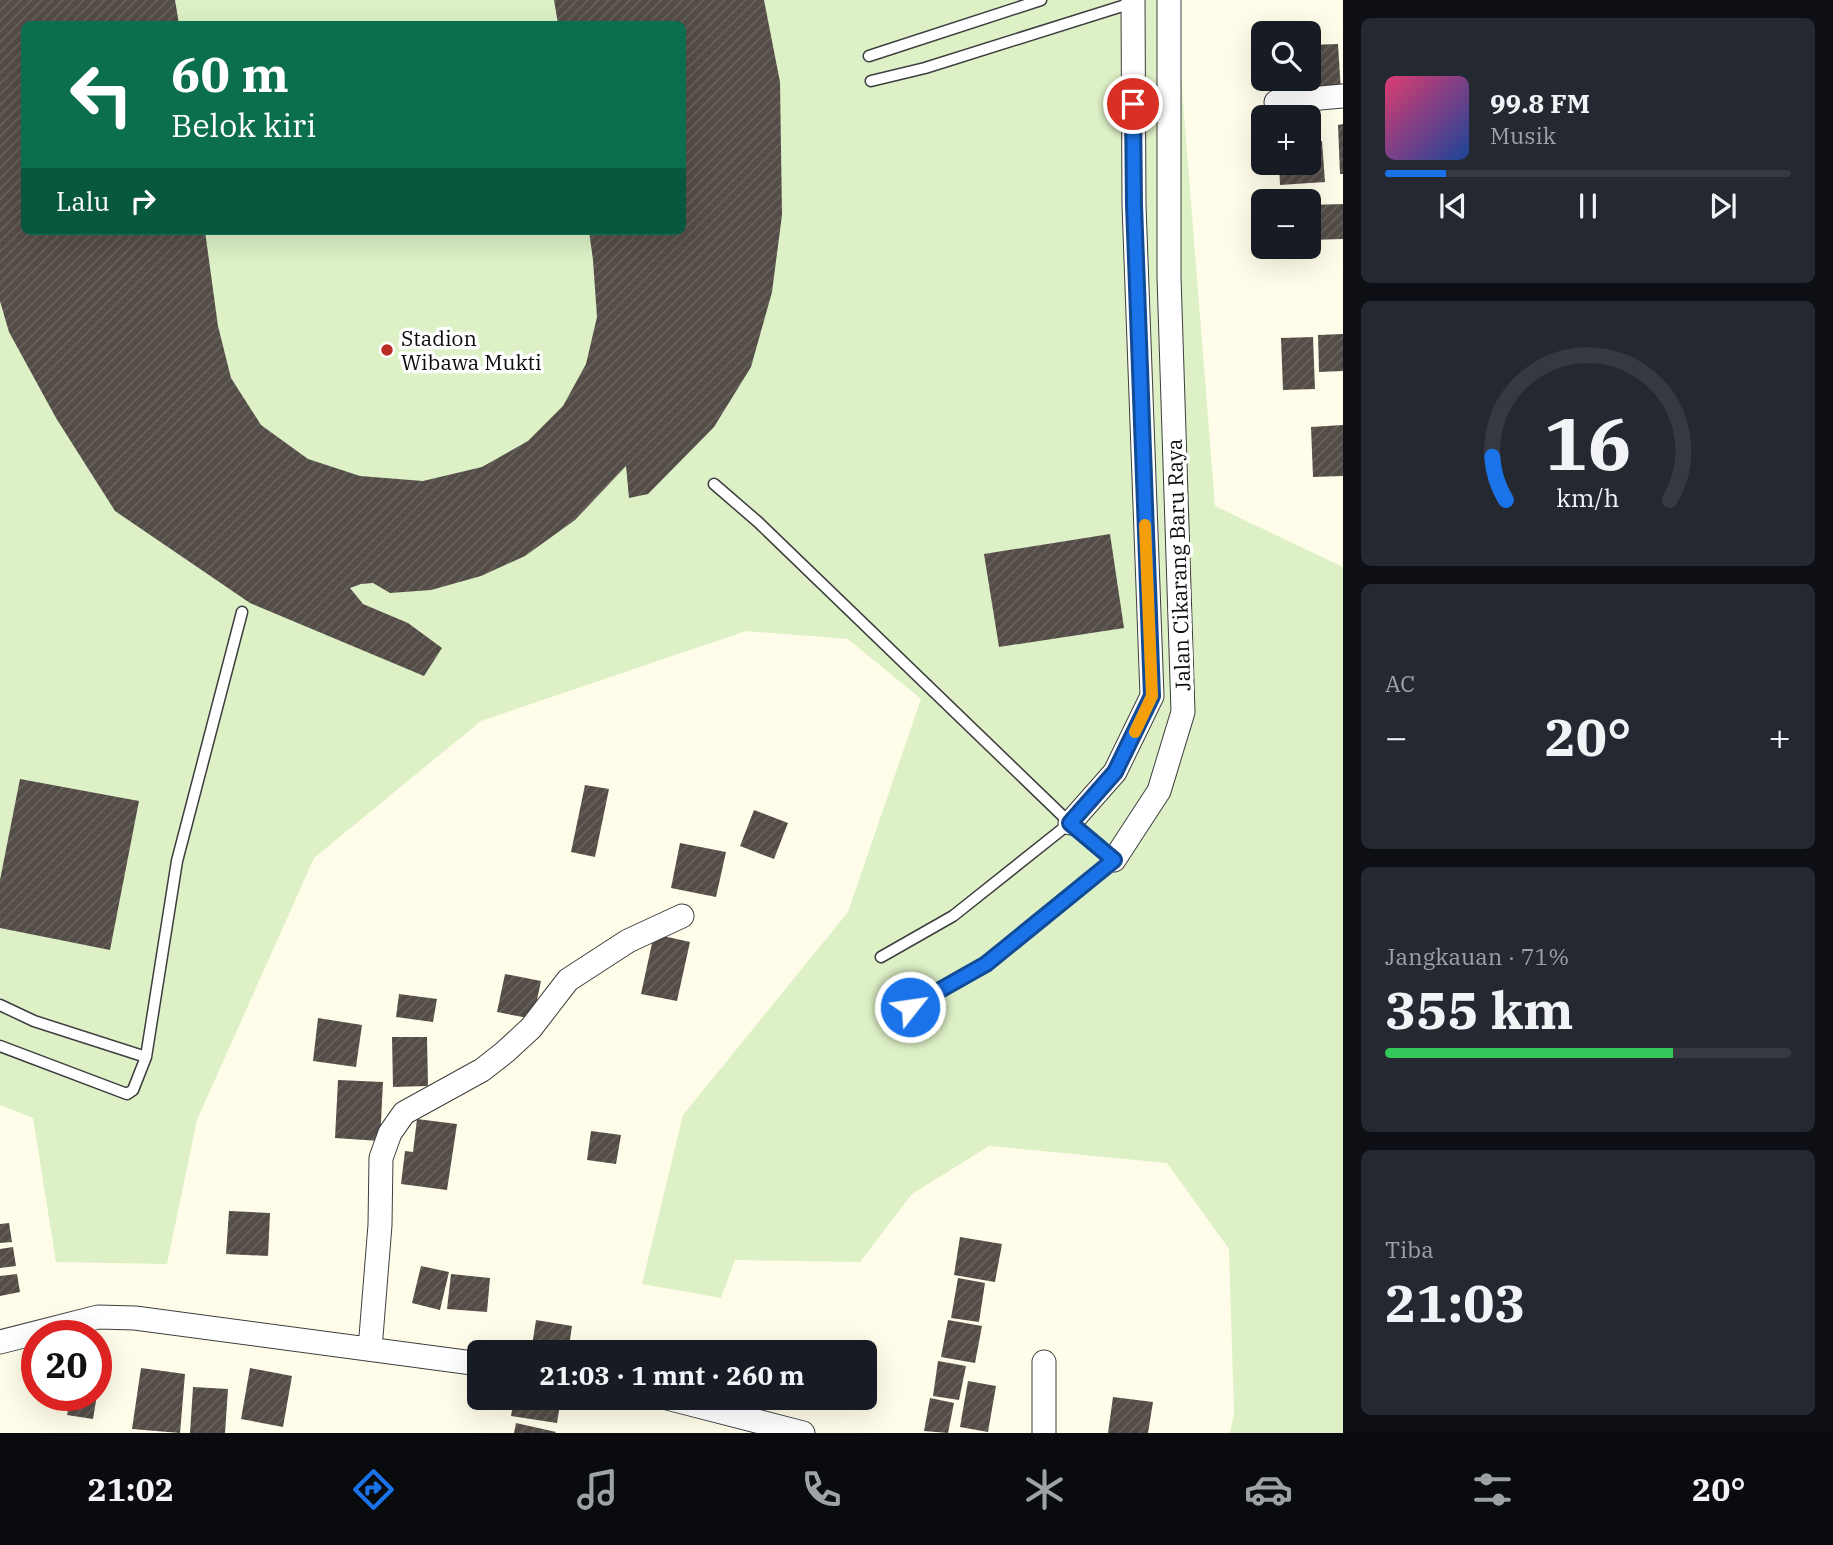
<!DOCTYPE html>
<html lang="id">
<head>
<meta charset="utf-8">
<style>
	:root { --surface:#171b24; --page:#242831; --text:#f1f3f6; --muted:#9ea1a6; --line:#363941; --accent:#1a73e8 }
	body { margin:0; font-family:"IBM Plex Serif",serif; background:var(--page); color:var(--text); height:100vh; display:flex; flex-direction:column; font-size:26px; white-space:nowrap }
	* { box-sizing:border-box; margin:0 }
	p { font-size:23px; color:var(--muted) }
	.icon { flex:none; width:38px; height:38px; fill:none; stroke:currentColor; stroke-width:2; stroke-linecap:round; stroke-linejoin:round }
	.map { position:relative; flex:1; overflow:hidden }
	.panel { display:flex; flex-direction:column; gap:18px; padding:18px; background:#0d0f14; width:490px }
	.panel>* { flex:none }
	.banner { position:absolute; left:21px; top:21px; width:665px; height:214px; border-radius:10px; box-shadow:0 7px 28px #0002; background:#0b6e4f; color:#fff; overflow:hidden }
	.buttons { position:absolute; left:1251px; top:21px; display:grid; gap:14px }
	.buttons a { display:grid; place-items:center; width:70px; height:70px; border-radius:10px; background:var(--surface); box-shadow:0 7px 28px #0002; font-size:35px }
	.speed { position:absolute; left:21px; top:1320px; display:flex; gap:14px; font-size:35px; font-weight:700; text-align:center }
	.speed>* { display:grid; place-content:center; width:91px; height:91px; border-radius:50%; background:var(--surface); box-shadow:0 7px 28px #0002; line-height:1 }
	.speed .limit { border:10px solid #d22; background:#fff; color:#111 }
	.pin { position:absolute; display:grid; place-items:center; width:60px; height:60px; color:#fff; margin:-30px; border:4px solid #fff; border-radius:50%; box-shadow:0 2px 7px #0007 }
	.me { position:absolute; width:77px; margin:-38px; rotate:60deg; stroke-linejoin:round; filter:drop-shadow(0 0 5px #0008) }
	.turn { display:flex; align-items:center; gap:24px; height:147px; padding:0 35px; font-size:32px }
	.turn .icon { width:91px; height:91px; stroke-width:2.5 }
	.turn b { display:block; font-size:49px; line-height:60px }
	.then { display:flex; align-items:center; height:66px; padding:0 35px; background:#0003; gap:14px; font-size:26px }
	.big { font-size:52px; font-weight:800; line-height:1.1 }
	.panel .widget { flex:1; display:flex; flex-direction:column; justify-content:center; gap:10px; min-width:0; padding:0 24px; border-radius:10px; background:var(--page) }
	.panel .dial { align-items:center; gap:0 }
	.dial svg { height:182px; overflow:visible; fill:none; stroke:var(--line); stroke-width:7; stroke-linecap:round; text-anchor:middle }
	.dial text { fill:var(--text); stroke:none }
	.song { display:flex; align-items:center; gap:21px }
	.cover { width:84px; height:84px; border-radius:10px; background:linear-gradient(135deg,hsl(340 70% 55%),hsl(220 70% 35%)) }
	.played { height:7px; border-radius:4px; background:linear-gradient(90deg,var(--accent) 15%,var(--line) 15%) }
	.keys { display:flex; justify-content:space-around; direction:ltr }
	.heat { display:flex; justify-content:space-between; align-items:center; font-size:38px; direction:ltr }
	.charge { height:10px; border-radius:5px; background:linear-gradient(90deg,#34c759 71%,var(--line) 0) }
	.trip { position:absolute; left:467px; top:1340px; width:410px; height:70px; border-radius:10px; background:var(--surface); box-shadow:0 7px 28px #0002; font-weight:800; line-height:70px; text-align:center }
	.tabs { display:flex; height:112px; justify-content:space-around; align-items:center; background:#090b0e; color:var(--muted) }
	.tabs .icon { width:49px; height:49px }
	.tabs .on { color:var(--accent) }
	.tabs b { font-size:32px; color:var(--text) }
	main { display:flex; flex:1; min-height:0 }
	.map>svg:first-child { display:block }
	.pitch { fill:#ddf0c6; fill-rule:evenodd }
	.building { fill:url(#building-hatch) }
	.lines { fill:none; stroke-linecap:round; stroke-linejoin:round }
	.lane-casing { stroke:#3e3e3e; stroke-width:13 }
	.street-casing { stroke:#3e3e3e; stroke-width:25 }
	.lane { stroke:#fff; stroke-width:10 }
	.street { stroke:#fff; stroke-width:23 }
	.route-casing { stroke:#114b97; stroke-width:18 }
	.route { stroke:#1a73e8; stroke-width:12 }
	.slow { stroke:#f59e0b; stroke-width:12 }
	.poi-dot { fill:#ba2c24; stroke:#fff; stroke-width:2.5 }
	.labels { text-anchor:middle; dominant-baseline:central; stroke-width:7; stroke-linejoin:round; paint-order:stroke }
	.poi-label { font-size:21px; fill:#0b0b0b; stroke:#fff; text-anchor:start }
	.street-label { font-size:21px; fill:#0b0b0b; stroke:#fff }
</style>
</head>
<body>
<main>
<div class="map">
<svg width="1343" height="1433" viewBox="0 0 1343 1433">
	<defs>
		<pattern id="building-hatch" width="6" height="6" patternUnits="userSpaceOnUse" patternTransform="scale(1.75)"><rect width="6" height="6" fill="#544d47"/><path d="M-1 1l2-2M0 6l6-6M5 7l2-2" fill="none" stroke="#68625d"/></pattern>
	</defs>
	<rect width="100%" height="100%" fill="#fffde9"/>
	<path class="pitch" d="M0,0h1175l40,506 128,61v866h-113l4,-20 -5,-164 -62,-86 -178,-17 -77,48 -52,68 -125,-2 -14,38 -79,-14 41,-169 165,-203 73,-213 -73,-60 -102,-8 -265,90 -167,137 -117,262 -30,144 -111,-2 -23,-144 -33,-13zM24,24h658v207h-658z"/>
	<path class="building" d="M0,0h175l4,24h-155v207h181l13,95 13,52 30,47 47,34 52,17 63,5 59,-14 46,-26 35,-35 23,-42 11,-47 -4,-57 -4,-29h93v-207h-124l-4,-24h210l16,82 2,133 -10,77 -21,75 -37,60 -66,67 -19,4 -3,-32 -51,54 -50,36 -44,20 -50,14 -41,3 -17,-10 -12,1 -11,4 13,16 45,19 34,25 -18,28 -174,-73 -135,-92 -59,-93 -47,-86 -9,-31z
		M1338,44l3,48 -41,2 -1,-15h10v-34z
		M1343,124v50h-3l-2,-49z
		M1309,141h13l3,41 -45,3 -1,-22h30z
		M1343,204v35l-34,1v-35z
		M1343,334v37l-24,1 -1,-37z
		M1313,337l2,52 -32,1 -2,-52z
		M1343,425v51l-30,1 -2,-50z
		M1110,534l14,94 -125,19 -15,-93z
		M20,779l119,22 -29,149 -110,-22v-48z
		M585,785l24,4 -14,68 -24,-5z
		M754,810l34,13 -14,36 -34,-13z
		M680,843l46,9 -10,45 -45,-9z
		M654,934l36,8 -13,59 -36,-7z
		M505,974l36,7 -8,38 -36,-7z
		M399,994l38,5 -4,23 -37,-5z
		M318,1018l44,7 -6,42 -43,-6z
		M392,1037h35l1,49 -35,1z
		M338,1080l45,2 -3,59 -45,-3z
		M417,1119l40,5 -10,66 -46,-6 4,-33 8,1z
		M591,1131l30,4 -5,29 -29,-4z
		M229,1211l41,2 -2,43 -42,-2z
		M9,1223l3,19 -12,1v-19z
		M960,1237l42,7 -7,38 -41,-7z
		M13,1247l3,19 -16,2v-19z
		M421,1266l28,6 -9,38 -28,-7z
		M17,1274l3,18 -20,4v-20z
		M451,1274l39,4 -3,34 -40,-3z
		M958,1278l27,5 -6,39 -28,-4z
		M536,1320l36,6 -4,27 -37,-1z
		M948,1320l34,6 -7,37 -34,-6z
		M96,1359l8,1 -6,34h-2z
		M938,1361l28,5 -7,34 -26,-4z
		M141,1368l44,6 -5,59 -48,-4z
		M250,1368l42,8 -9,51 -42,-8z
		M968,1381l28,5 -8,46 -28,-5z
		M193,1387l35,2 -3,44h-35z
		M71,1395h26l-4,24 -26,-4z
		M1113,1397l40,5 -5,31h-40z
		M514,1398h47l-4,25 -46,-7z
		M930,1398l24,5 -6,30 -24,-2z
		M516,1423l40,9 -1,1h-41z"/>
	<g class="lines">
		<defs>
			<path id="lane" d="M869,56l172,-56
				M871,81l54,-13 207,-65
				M714,484l44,38 312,301 44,37 -128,104 -76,43
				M881,957l72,-41 117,-93
				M0,1005l34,16 112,36
				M0,1046l127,48 6,-4 13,-33 31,-196 65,-249"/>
			<path id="street" d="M1276,102l67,-6
				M1070,823l45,-51 37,-76 -18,-491 -1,-205
				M1114,860l45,-69 24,-79 -14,-435v-277
				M0,1342l98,-25 37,1 345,46
				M370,1349l10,-124 1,-67 9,-25 14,-20 78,-43 23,-18 26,-24 37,-48 60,-39 54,-25
				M1044,1362v71
				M667,1398l136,35"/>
		</defs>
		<use href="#lane" class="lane-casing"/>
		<use href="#street" class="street-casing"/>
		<use href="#lane" class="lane"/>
		<use href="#street" class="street"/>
	</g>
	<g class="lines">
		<defs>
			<path id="route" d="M910,1007l76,-43 128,-104 -44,-37 45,-51 37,-76 -18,-491 -1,-101"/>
		</defs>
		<use href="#route" class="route-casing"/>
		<use href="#route" class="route"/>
		<path class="slow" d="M1135,732l17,-36 -7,-171"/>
	</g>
	<circle class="poi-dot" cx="387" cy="350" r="7"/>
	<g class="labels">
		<g class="poi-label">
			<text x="401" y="338">Stadion<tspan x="401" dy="24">Wibawa Mukti</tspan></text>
		</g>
		<g class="street-label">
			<text transform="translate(1178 565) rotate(-92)">Jalan Cikarang Baru Raya</text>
		</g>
	</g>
</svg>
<div class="buttons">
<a><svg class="icon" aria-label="search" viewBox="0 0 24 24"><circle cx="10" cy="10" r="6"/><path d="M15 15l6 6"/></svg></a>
<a>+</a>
<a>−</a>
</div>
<div class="speed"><div class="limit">20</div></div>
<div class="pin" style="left:1133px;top:104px;background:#d93025"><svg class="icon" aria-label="arrive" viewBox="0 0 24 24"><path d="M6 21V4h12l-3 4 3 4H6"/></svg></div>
<svg class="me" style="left:910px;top:1007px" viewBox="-20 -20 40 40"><circle r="17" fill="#1a73e8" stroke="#fff" stroke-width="3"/><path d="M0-11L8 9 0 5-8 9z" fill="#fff"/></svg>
<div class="trip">21:03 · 1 mnt · 260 m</div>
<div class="banner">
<div class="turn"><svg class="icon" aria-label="left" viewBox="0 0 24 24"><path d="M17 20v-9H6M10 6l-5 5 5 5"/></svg><div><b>60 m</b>Belok kiri</div></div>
<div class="then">Lalu<svg class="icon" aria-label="right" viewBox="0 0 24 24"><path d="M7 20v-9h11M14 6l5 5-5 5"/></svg></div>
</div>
</div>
<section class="panel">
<div class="widget">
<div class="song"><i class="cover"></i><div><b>99.8 FM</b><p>Musik</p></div></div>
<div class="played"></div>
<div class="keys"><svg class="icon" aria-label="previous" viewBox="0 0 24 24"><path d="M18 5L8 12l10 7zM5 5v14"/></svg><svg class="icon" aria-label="pause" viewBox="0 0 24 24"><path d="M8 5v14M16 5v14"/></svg><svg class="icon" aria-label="next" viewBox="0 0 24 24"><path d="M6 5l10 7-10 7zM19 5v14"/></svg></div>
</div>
<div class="widget dial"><svg viewBox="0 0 100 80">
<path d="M14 69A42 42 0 1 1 86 69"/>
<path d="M14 69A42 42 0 0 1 8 50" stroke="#1a73e8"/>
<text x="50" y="56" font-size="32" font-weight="700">16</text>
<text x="50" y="72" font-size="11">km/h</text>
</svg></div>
<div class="widget"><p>AC</p>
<div class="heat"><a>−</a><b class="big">20°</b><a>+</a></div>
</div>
<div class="widget"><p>Jangkauan · 71%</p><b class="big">355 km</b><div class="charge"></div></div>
<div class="widget"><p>Tiba</p><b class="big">21:03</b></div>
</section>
</main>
<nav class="tabs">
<b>21:02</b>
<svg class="icon on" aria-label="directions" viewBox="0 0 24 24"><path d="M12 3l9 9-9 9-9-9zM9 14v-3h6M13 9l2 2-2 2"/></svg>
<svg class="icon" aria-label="music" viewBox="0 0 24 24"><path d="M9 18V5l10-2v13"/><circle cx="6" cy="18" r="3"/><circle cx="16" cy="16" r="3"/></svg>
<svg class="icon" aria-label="phone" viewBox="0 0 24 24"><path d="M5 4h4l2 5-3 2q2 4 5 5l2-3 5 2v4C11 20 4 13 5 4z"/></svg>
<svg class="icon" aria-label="climate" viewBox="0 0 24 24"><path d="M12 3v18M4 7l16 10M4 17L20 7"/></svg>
<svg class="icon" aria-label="car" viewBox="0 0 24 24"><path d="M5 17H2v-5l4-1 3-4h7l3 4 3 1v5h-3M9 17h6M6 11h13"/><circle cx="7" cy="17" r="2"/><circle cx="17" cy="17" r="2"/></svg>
<svg class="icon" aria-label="filters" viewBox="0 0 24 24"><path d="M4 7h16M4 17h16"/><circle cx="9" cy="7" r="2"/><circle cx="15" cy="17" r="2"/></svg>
<b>20°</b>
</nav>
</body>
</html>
